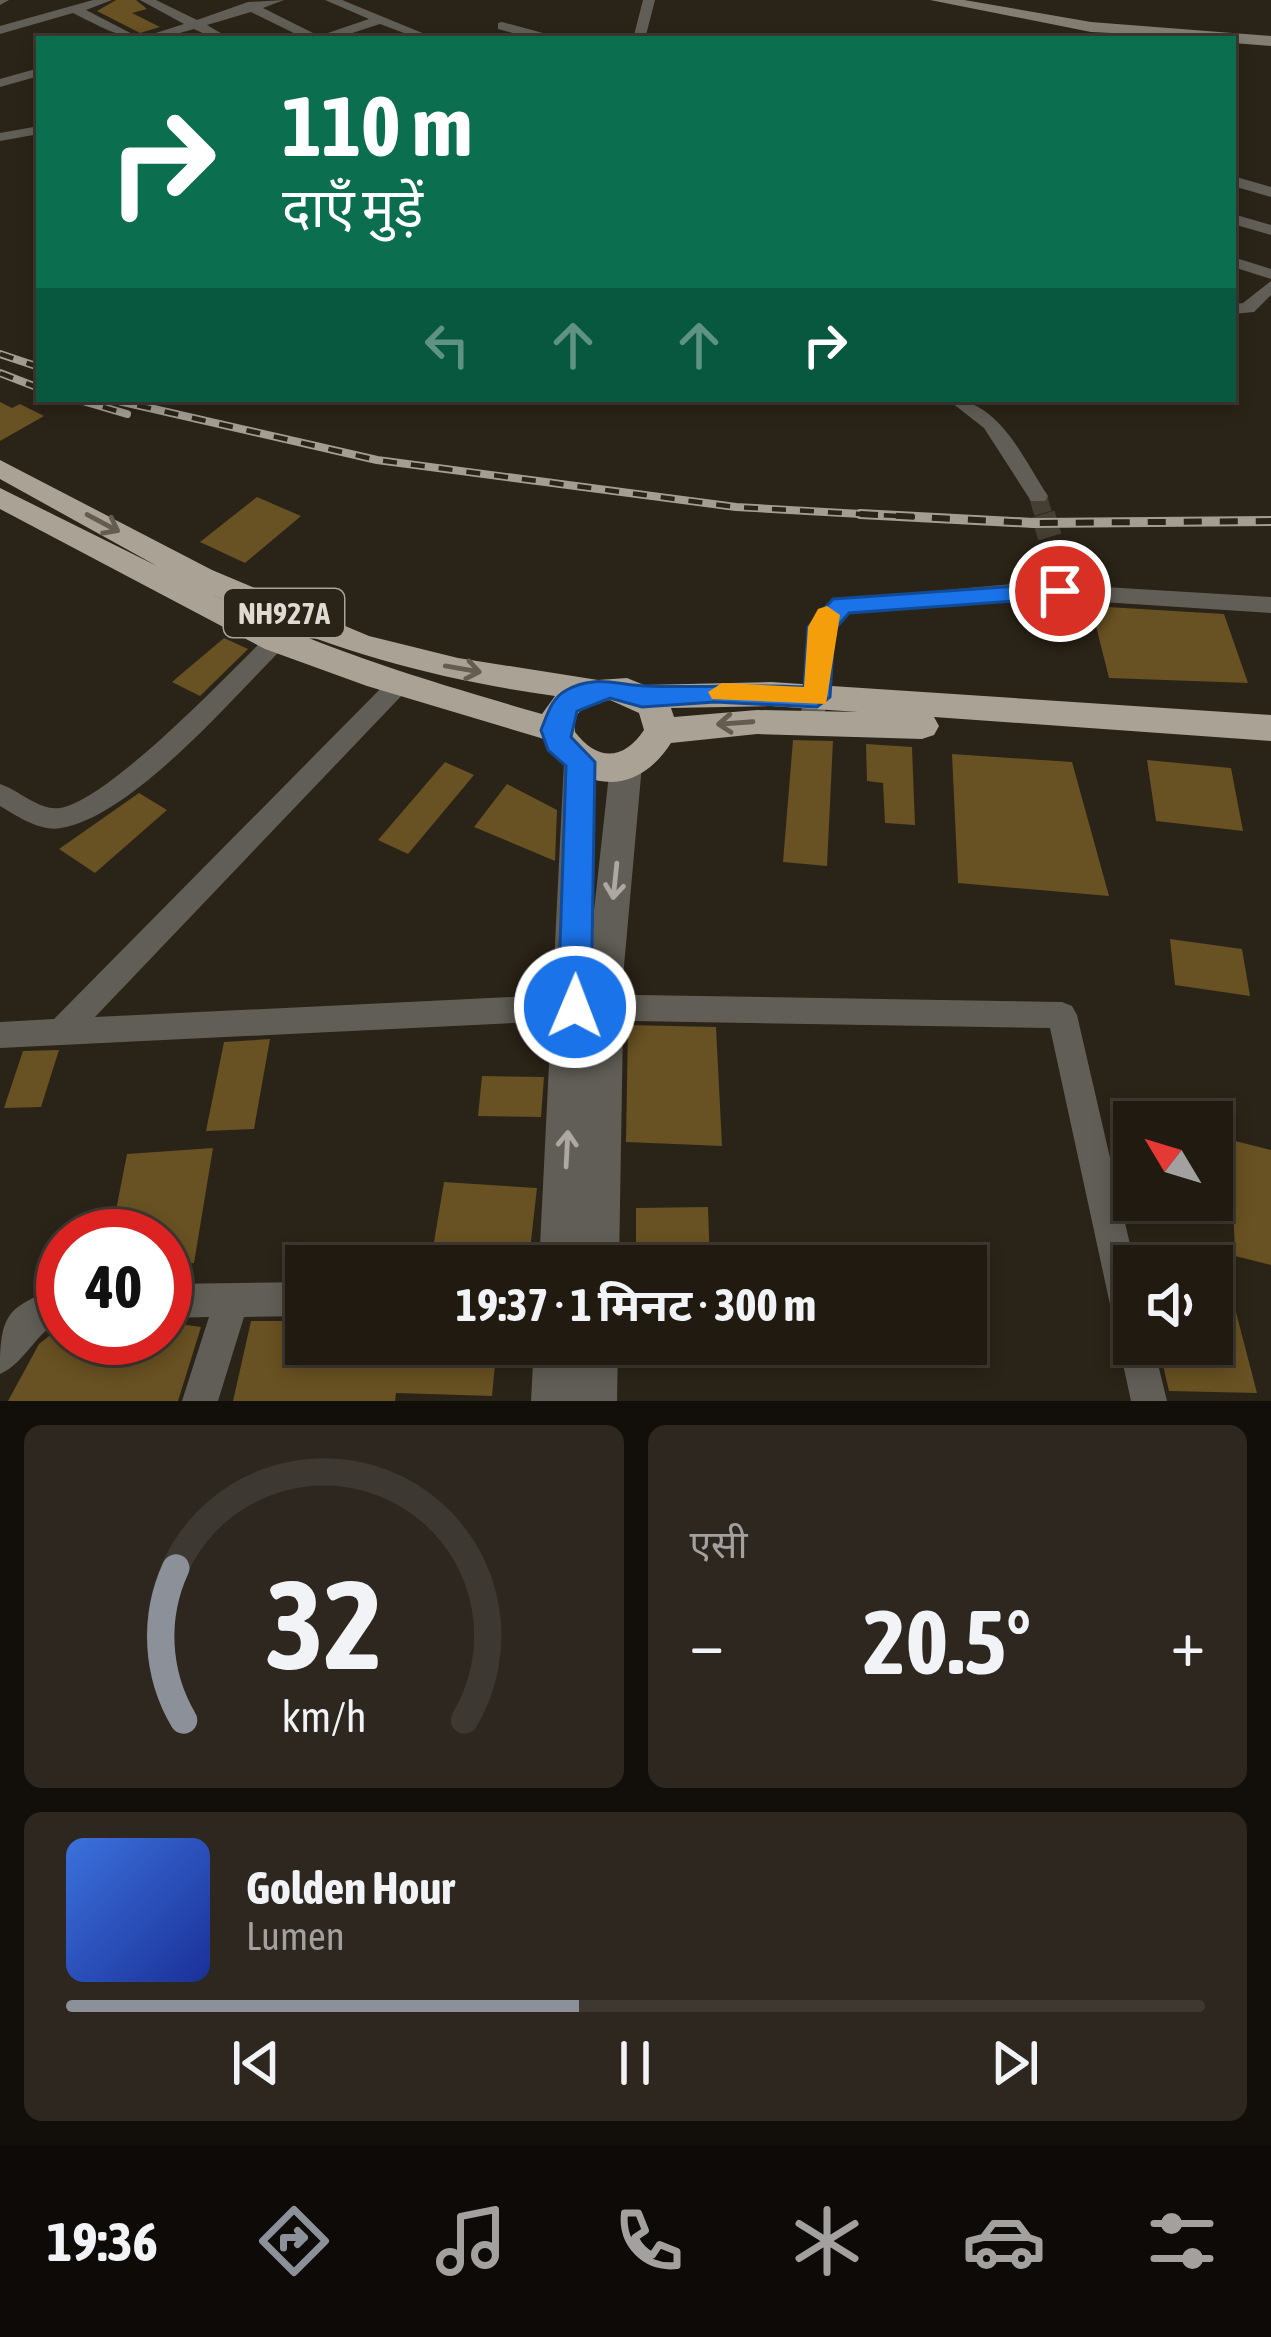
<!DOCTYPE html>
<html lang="hi">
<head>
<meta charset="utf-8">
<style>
	:root { --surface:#201a11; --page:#2d271f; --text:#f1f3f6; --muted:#a2a19f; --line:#3d3831; --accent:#8c9099 }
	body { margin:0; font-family:"Asap Condensed","Noto Sans Devanagari",sans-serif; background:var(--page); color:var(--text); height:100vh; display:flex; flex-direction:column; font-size:45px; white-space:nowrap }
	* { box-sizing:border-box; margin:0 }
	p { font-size:39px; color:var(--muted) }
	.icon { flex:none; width:66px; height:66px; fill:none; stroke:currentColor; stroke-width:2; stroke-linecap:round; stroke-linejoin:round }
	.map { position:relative; height:1401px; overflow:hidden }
	.details { display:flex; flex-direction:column; gap:24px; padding:24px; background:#120e09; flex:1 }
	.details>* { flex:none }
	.top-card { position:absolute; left:36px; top:36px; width:1200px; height:366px; border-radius:0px; box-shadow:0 6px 18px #0003,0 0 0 3px var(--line); background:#0b6e4f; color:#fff; overflow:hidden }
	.needle { width:78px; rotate:308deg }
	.tools { position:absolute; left:1113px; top:1101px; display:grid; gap:24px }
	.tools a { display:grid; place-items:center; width:120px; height:120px; border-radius:0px; background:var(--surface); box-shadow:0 6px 18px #0003,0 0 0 3px var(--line); font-size:60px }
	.speed { position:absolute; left:36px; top:1209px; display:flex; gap:24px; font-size:60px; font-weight:700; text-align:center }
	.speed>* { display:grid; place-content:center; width:156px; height:156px; border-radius:50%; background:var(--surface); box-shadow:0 6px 18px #0003,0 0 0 3px var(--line); line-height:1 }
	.speed .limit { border:18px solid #d22; background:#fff; color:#111 }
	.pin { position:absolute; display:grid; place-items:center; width:102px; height:102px; color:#fff; margin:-51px; border:6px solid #fff; border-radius:50%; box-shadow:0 3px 12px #0007 }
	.me { position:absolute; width:132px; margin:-66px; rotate:1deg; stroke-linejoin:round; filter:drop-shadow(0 0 9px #0008) }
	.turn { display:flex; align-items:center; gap:42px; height:252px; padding:0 48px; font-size:54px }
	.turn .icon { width:156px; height:156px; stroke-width:2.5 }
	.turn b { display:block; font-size:84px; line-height:102px }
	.lanes { display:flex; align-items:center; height:114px; padding:0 48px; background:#0003; justify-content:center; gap:60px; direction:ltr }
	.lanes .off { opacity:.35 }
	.big { font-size:90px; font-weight:700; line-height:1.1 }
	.details .tile { flex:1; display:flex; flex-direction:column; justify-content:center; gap:18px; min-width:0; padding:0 42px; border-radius:18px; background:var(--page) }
	.details .dial { align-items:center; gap:0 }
	.dial svg { height:312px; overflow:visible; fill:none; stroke:var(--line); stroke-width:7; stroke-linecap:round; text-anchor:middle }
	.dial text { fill:var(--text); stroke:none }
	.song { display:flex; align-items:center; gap:36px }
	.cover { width:144px; height:144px; border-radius:18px; background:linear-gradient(135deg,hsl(220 70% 55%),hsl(230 70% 35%)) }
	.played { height:12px; border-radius:6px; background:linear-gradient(90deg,var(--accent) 45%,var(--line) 45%) }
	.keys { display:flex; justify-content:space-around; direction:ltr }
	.heat { display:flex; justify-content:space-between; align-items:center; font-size:66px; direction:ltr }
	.details .tiles { flex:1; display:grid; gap:24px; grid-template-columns:1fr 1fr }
	.tile:last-child { grid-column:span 2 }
	.trip { position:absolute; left:285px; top:1245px; width:702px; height:120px; border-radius:0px; background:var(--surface); box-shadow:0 6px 18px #0003,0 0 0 3px var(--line); font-weight:700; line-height:120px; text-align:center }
	.tab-bar { display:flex; height:192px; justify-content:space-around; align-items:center; background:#0d0a07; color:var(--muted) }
	.tab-bar .icon { width:84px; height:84px }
	.tab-bar .current { color:var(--accent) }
	.tab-bar b { font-size:54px; color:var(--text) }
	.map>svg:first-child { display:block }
	.building { fill:#685122 }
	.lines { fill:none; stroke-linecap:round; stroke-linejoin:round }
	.minor-tunnel-far1 { stroke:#453e33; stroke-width:18; stroke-dasharray:18 9; stroke-linecap:butt }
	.minor-tunnel { stroke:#453e33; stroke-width:24; stroke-dasharray:24 12; stroke-linecap:butt }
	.minor { fill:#615e57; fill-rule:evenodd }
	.tertiary { fill:#615e57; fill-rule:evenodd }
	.secondary { fill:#837e74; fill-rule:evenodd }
	.trunk { fill:#aaa294; fill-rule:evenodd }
	.rail-far1-casing { stroke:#a39e94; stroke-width:8 }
	.rail-casing { stroke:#a39e94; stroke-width:10 }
	.rail-far1 { stroke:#2a2317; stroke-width:4.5; stroke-dasharray:14; stroke-linecap:butt }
	.rail { stroke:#2a2317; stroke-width:6; stroke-dasharray:18; stroke-linecap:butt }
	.oneway { stroke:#645c4f }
	.oneway2 { stroke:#ada8a1 }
	.route { fill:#1a73e8; stroke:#114b97; stroke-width:3 }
	.slow { fill:#f59e0b }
	.labels { text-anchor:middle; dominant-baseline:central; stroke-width:12; stroke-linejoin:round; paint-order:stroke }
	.shield { fill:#2a2317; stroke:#a9a39a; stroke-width:3 }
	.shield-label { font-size:30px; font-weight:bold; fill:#dfdad2 }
</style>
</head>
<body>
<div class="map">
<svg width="1271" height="1401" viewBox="0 0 1271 1401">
	<rect width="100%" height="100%" fill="#2a2317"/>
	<path class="building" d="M116,0h20l11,9 -15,4 28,14 -20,6 -43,-22z
		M0,402l12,6 8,-4 24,12 -44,25z
		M257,497l44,19 -56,47 -45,-21z
		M1091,606l133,8 24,69 -139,-5z
		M224,638l24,11 -48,47 -28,-14z
		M793,740l40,1 -6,125 -44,-4z
		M866,744l46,3 3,78 -30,-2 -2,-40 -16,-2z
		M952,754l120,8 37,134 -151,-13z
		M1147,760l84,8 12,63 -87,-10z
		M445,762l29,13 -66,79 -30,-14z
		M507,784l50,26 -2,51 -81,-34z
		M139,793l28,17 -72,63 -36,-24z
		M1170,939l72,10 8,47 -75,-11z
		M628,1025l88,2 6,119 -96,-4z
		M270,1039l-16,90 -48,2 18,-89z
		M59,1050l-18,57 -37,1 19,-57z
		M482,1076l62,1 -3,40 -63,-1z
		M1231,1140l40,10v115l-36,-9z
		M213,1148l-19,115 -29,2v-29h-54l16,-82z
		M444,1182l93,6 -8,71 -97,-5z
		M708,1207l2,58h-74v-57z
		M1218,1243l39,150 -88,-2 -11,-47h54v-100z
		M251,1321h53l-5,23h198l-5,52 -96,-3 -1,8h-162z
		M165,1322l36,5 -23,74h-170l31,-57 24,-19v13h102z"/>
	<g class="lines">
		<path class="minor-tunnel-far1" d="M1038,496l6,21"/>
		<path class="minor-tunnel" d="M1043,514l11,37"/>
		<path class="minor" d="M0,0h9l-9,5z
			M93,0h19l-26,10 54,28 44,-14 -44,-24h16l41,20 51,-18 36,-2 -21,8 56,28 50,-17 -44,-19h17l95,39h-17l-40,-15 -46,15h-28l-55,-27 -44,13 24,14h-16l-21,-10c-58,17 -68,11 -121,-16l-73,21v-8z
			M643,0h12l-10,39h-12z
			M502,22l52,14 1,3h-20l-37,-10v-6z
			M39,68v8l-39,11v-8z
			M39,126v8l-39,7v-8z
			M1233,176l38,11v10l-38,-11z
			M1233,214l38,11v10l-38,-11z
			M1233,257l38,12v10l-38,-12z
			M1271,281v14l-17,17 -21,2v-10l10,-1z
			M947,399c52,0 75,58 101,97l-3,5h-14l-47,-73z
			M1054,544l11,7 6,34 200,12v16l-246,-16 -177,15 -16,17 -8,94 -3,6h-18l-3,-6 10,-96 24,-27 191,-17 24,1 -6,-33z
			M276,633l8,2 3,6 -3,6c-52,51 -151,169 -223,181 -21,4 -44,-12 -61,-22v-22c19,6 39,27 60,24 49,-8 168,-134 208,-173z
			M399,675l8,3 4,6 -4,6 -312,327 480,-23 487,8 10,4 5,9 58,251 -1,78h19l14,57h-36l-81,-373 -475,-8 -575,28v-26l54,-3 337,-341z
			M306,1282v34l-62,1 -26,84h-36l27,-84 -44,1v-34z
			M63,1286v34c-28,11 -36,42 -63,54 0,-61 6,-67 63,-88z"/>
		<path class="tertiary" d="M580,750l11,4 5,8 -6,185 20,-182 5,-8h22l5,8 -18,201 -5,300h-80l25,-504 5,-8z
			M534,1344h84l-1,57h-86z"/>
		<path class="secondary" d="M930,0h34l127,22 180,14v10l-38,-3v-4l-142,-7z"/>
		<path class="trunk" d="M0,460l212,110 157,66 89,22 140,22 29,-2 17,7 127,-3 500,33v26l-337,-24 5,9 -5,9 -12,4 -165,-5 -86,9c-35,55 -92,50 -127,-4l-177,-53 -102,-37 -265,-140v-21l157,78 -157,-87zM212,594c110,55 222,85 343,102l-13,18c-114,-33 -224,-65 -330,-120zM610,700l29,13 5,17c-20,30 -46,32 -69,2l-1,-14 10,-11zM771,706l87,6 -101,-2 -83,7 -3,-9z"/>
		<defs>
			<path id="rail-far1" d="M0,354l39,13
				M0,373l39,15
				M76,399l51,15
				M110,399l267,61 359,47 179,10"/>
			<path id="rail" d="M860,514l173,9 238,-2"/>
		</defs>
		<use href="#rail-far1" class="rail-far1-casing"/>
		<use href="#rail" class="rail-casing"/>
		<use href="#rail-far1" class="rail-far1"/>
		<use href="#rail" class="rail"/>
	</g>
	<defs><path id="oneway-shaft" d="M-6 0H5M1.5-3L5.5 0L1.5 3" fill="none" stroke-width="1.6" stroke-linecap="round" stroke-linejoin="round" transform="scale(3)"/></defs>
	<g class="oneway">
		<use href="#oneway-shaft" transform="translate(103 523) rotate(28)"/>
		<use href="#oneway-shaft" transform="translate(463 669) rotate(10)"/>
		<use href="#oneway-shaft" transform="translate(735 723) rotate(176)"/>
	</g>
	<g class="oneway2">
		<use href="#oneway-shaft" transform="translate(615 881) rotate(96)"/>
		<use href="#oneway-shaft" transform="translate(567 1149) rotate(-87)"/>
	</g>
	<path class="route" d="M1060,583l9,2v12l-220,16 -15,17 -4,67 -13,10 -102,-5 -73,5 -32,-9 -33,13 -6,26 24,25 -4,245 -4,10 -12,5 -12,-5 -5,-10 8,-241 -18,-16 -7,-20c6,-14 10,-31 24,-39 29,-17 52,-6 81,-5 52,2 105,-2 158,1l4,-60 25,-28z"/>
	<path class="slow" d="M827,606l13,9 -14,89 -114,-5 -4,-7 14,-9 82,4 4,-60 10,-18z"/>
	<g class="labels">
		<rect class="shield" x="224" y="589" width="120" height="48" rx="9"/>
		<g class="shield-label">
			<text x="284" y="613">NH927A</text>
		</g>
	</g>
</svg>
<div class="tools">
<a><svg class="needle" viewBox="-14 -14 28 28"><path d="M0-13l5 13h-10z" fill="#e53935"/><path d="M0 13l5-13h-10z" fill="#a2a19f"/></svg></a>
<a><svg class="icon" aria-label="sound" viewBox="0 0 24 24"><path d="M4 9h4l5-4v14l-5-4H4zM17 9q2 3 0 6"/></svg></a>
</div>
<div class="speed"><div class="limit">40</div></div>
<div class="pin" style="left:1060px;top:591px;background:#d93025"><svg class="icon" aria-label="arrive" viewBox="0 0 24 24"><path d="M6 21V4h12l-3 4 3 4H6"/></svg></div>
<svg class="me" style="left:575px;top:1007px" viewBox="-20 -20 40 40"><circle r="17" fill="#1a73e8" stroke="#fff" stroke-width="3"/><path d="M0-11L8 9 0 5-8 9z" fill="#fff"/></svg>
<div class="trip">19:37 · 1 मिनट · 300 m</div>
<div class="top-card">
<div class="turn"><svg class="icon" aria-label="right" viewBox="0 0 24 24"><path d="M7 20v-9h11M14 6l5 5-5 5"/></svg><div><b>110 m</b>दाएँ मुड़ें</div></div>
<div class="lanes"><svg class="icon off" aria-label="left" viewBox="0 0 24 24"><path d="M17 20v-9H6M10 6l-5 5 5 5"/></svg><svg class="icon off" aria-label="ahead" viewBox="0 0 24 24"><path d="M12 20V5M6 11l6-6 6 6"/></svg><svg class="icon off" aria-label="ahead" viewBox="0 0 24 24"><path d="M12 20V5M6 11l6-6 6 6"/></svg><svg class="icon" aria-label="right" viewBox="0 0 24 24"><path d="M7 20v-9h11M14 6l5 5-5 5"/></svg></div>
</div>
</div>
<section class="details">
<div class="tiles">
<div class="tile dial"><svg viewBox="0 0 100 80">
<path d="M14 69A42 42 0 1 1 86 69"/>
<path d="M14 69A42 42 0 0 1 12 30" stroke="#8c9099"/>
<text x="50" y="56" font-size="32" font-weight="700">32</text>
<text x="50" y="72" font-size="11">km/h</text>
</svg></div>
<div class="tile"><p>एसी</p>
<div class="heat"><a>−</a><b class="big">20.5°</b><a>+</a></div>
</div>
<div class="tile">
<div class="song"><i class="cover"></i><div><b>Golden Hour</b><p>Lumen</p></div></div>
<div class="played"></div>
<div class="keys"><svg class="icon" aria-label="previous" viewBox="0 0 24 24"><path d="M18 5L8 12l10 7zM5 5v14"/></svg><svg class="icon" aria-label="pause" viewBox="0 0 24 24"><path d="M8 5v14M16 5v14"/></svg><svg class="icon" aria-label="next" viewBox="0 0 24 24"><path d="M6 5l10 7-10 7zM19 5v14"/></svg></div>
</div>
</div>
</section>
<nav class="tab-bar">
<b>19:36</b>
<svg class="icon current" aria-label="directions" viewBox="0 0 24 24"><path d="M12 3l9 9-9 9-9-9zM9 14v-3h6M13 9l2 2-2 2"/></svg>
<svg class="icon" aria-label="music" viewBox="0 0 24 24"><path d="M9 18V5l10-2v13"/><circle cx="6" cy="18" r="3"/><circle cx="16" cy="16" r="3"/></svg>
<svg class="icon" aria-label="phone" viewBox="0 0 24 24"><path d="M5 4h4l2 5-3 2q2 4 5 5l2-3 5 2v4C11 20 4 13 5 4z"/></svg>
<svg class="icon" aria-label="climate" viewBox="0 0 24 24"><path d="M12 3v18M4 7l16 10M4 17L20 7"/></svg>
<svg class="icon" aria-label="car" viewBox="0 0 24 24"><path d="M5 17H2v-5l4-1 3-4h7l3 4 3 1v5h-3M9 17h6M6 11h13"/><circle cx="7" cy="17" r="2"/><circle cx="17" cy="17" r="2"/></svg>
<svg class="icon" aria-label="filters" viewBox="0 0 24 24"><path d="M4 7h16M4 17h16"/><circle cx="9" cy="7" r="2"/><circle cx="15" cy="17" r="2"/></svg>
</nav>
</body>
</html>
